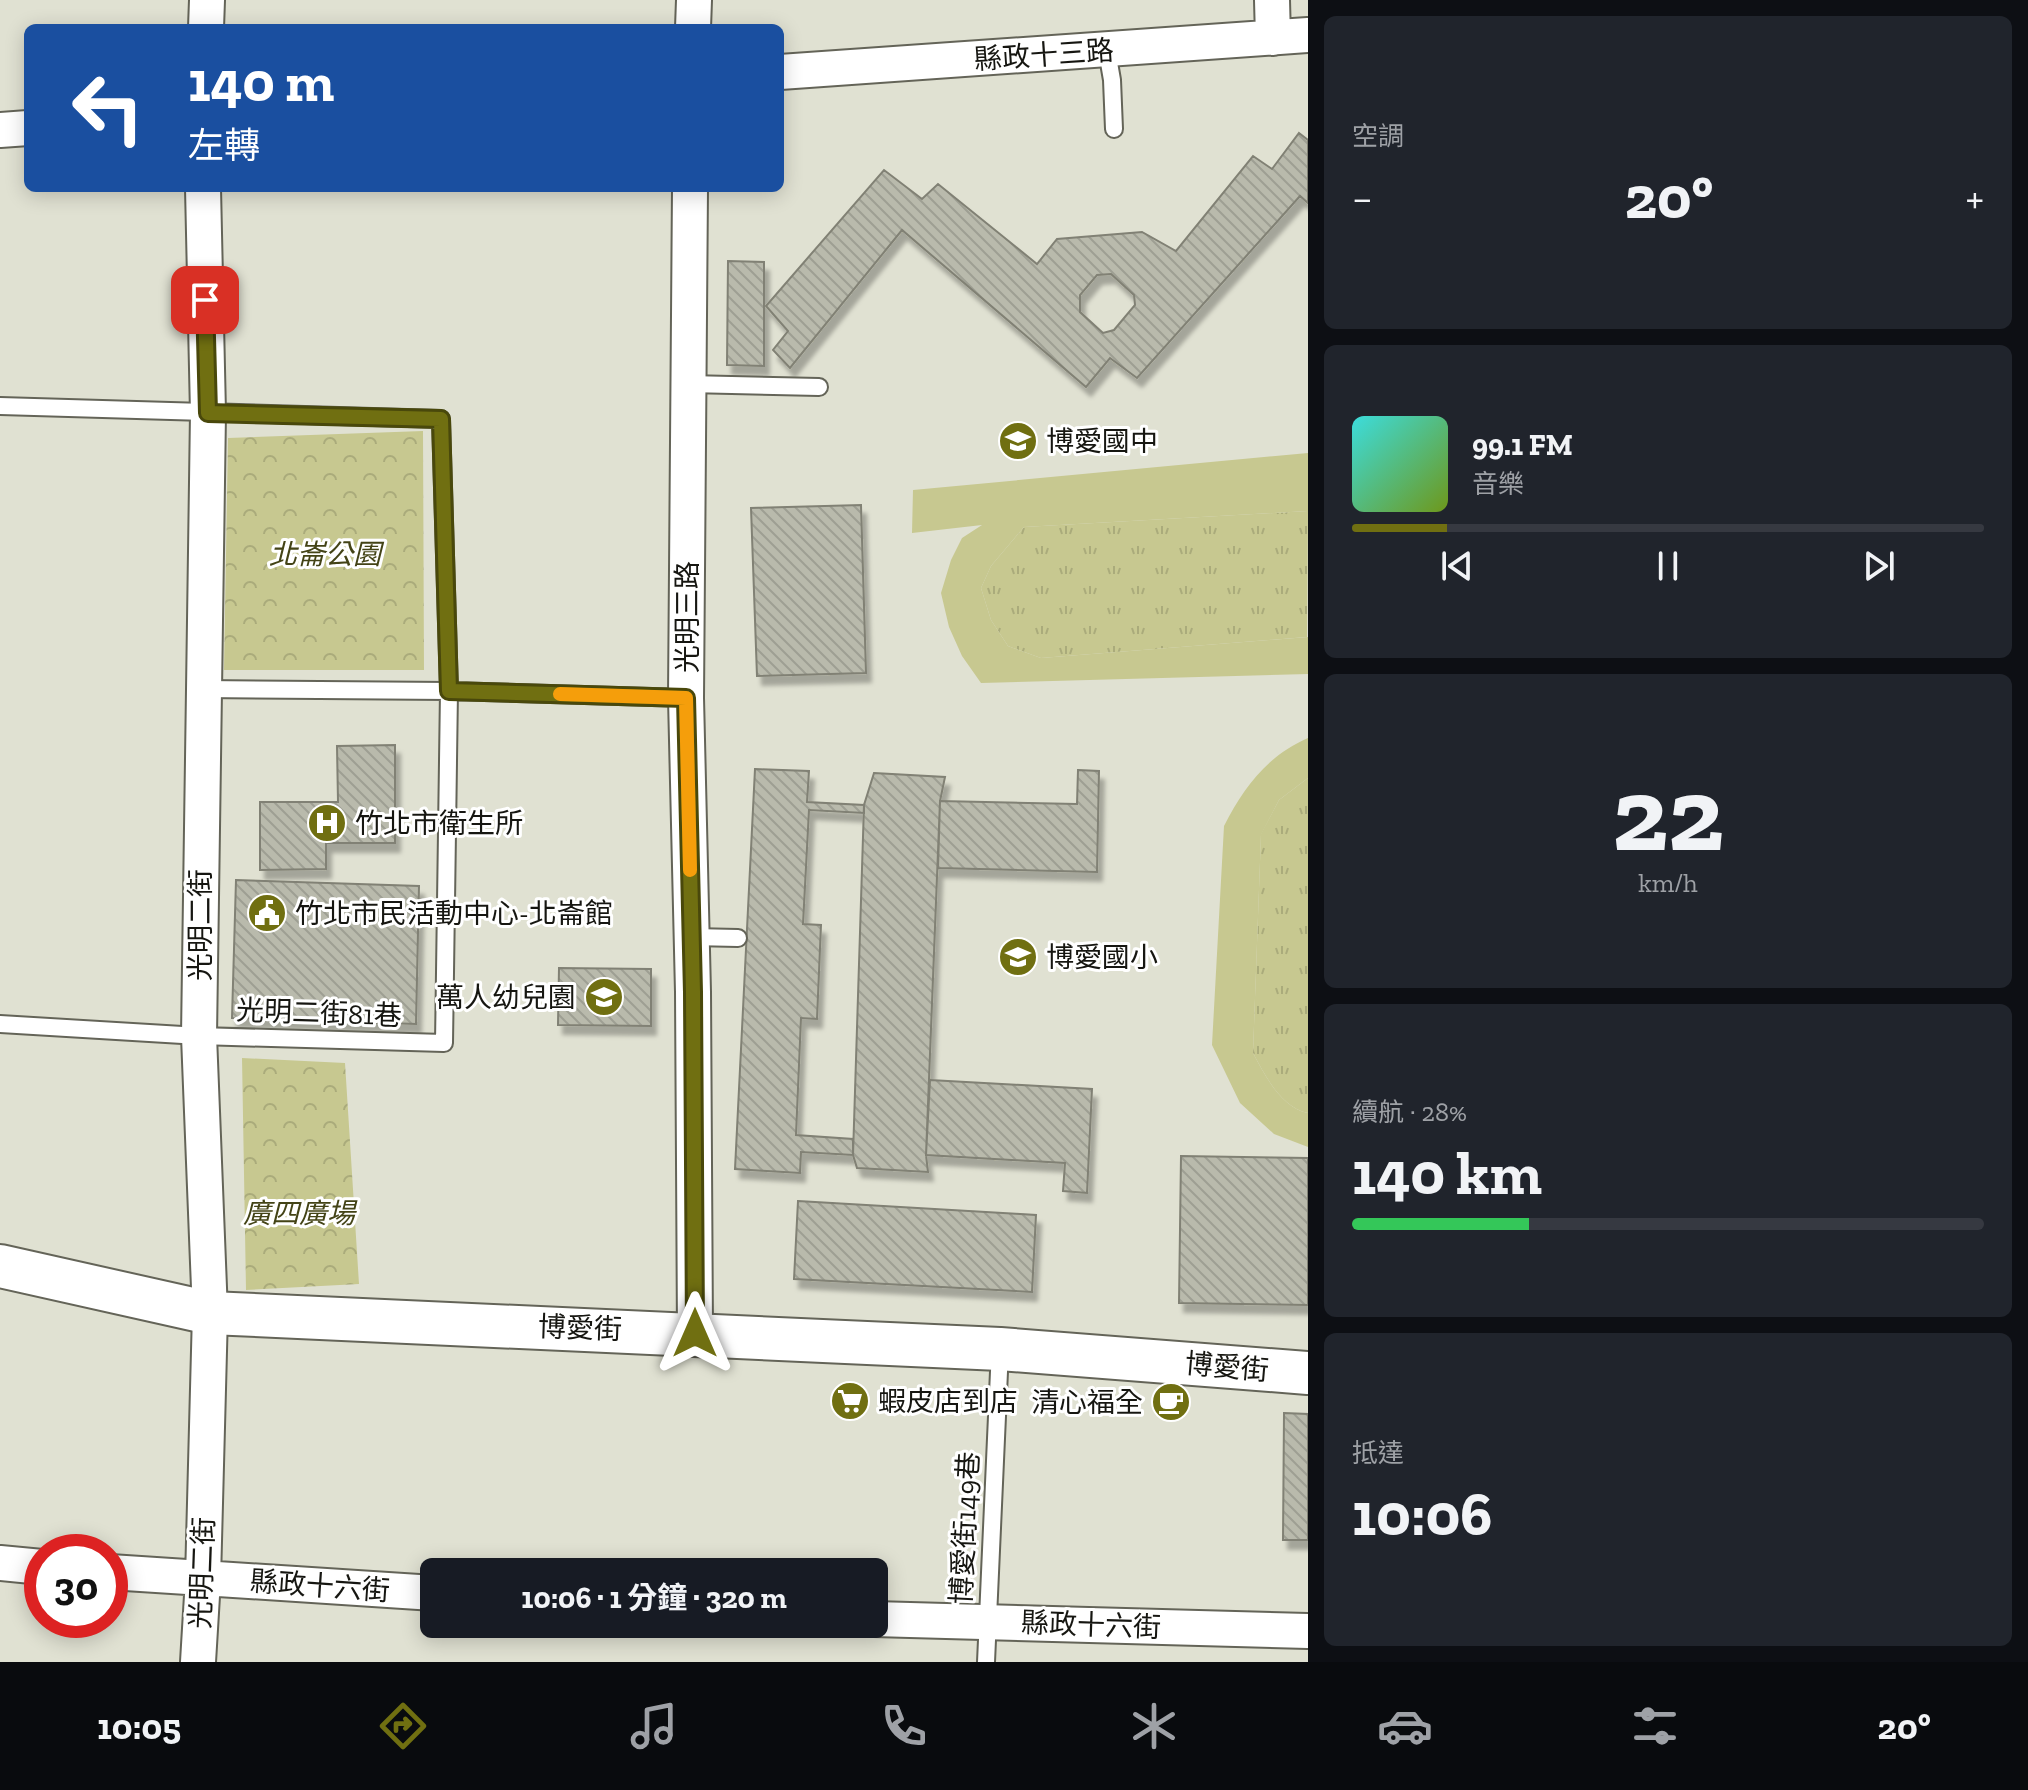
<!DOCTYPE html>
<html lang="zh-TW">
<head>
<meta charset="utf-8">
<style>
	:root { --surface:#171b24; --page:#20242c; --text:#f1f3f6; --muted:#9ea1a6; --line:#363941; --accent:#706f11 }
	body { margin:0; font-family:"Zilla Slab","Noto Sans TC",serif; background:var(--page); color:var(--text); height:100vh; display:flex; flex-direction:column; font-size:30px; white-space:nowrap }
	* { box-sizing:border-box; margin:0 }
	p { font-size:26px; color:var(--muted) }
	.icon { flex:none; width:44px; height:44px; fill:none; stroke:currentColor; stroke-width:2; stroke-linecap:round; stroke-linejoin:round }
	.map { position:relative; flex:1; overflow:hidden }
	.panel { display:flex; flex-direction:column; gap:16px; padding:16px; background:#0d0f14; width:720px }
	.panel>* { flex:none }
	.hud { position:absolute; left:24px; top:24px; width:760px; height:168px; border-radius:12px; box-shadow:0 4px 20px #0003; background:#1a4fa0; color:#fff; overflow:hidden }
	.speed { position:absolute; left:24px; top:1534px; display:flex; gap:16px; font-size:40px; font-weight:700; text-align:center }
	.speed>* { display:grid; place-content:center; width:104px; height:104px; border-radius:50%; background:var(--surface); box-shadow:0 4px 20px #0003; line-height:1 }
	.speed .limit { border:12px solid #d22; background:#fff; color:#111 }
	.pin { position:absolute; display:grid; place-items:center; width:68px; height:68px; color:#fff; margin:-34px; border-radius:16px; box-shadow:0 4px 12px #0006 }
	.me { position:absolute; width:88px; margin:-44px; rotate:0deg; stroke-linejoin:round; filter:drop-shadow(0 0 6px #0008) }
	.turn { display:flex; align-items:center; gap:28px; height:168px; padding:0 32px; font-size:36px }
	.turn .icon { width:104px; height:104px; stroke-width:2.5 }
	.turn b { display:block; font-size:56px; line-height:68px }
	.big { font-size:60px; font-weight:700; line-height:1.1 }
	.panel .card { flex:1; display:flex; flex-direction:column; justify-content:center; gap:12px; min-width:0; padding:0 28px; border-radius:12px; background:var(--page) }
	.panel .dial { align-items:center; gap:0 }
	.dial b { font-size:104px; line-height:1 }
	.song { display:flex; align-items:center; gap:24px }
	.cover { width:96px; height:96px; border-radius:12px; background:linear-gradient(135deg,hsl(180 70% 55%),hsl(80 70% 35%)) }
	.played { height:8px; border-radius:4px; background:linear-gradient(90deg,var(--accent) 15%,var(--line) 15%) }
	.keys { display:flex; justify-content:space-around; direction:ltr }
	.heat { display:flex; justify-content:space-between; align-items:center; font-size:44px; direction:ltr }
	.charge { height:12px; border-radius:6px; background:linear-gradient(90deg,#34c759 28%,var(--line) 0) }
	.trip { position:absolute; left:420px; top:1558px; width:468px; height:80px; border-radius:12px; background:var(--surface); box-shadow:0 4px 20px #0003; font-weight:700; line-height:80px; text-align:center }
	.dock { display:flex; height:128px; justify-content:space-around; align-items:center; background:#090b0e; color:var(--muted) }
	.dock .icon { width:56px; height:56px }
	.dock .current { color:var(--accent) }
	.dock b { font-size:36px; color:var(--text) }
	main { display:flex; flex:1; min-height:0 }
	.map>svg:first-child { display:block }
	.grass { fill:url(#grass-tufts) }
	.park { fill:url(#park-crowns) }
	.pitch { fill:#c7c890 }
	.building { fill:url(#building-back-hatch); stroke:#818174; stroke-width:2; fill-rule:evenodd; filter:url(#shadow) }
	.lines { fill:none; stroke-linecap:round; stroke-linejoin:round }
	.service-casing { stroke:#646458; stroke-width:20 }
	.minor-casing { stroke:#646458; stroke-width:38 }
	.tertiary-casing { stroke:#646458; stroke-width:46 }
	.service { stroke:#fff; stroke-width:16 }
	.minor { stroke:#fff; stroke-width:34 }
	.tertiary { stroke:#fff; stroke-width:42 }
	.route-casing { stroke:#49480b; stroke-width:20 }
	.route { stroke:#706f11; stroke-width:14 }
	.slow { stroke:#f59e0b; stroke-width:14 }
	.labels { text-anchor:middle; dominant-baseline:central; stroke-width:6; stroke-linejoin:round; paint-order:stroke }
	.street-label { font-size:28px; fill:#161611; stroke:#fff }
	.poi-label { font-size:28px; fill:#161611; stroke:#fff; text-anchor:start }
	.park-label { font-size:28px; font-style:italic; fill:#434316; stroke:#fff }
</style>
</head>
<body>
<main>
<div class="map">
<svg width="1308" height="1662" viewBox="0 0 1308 1662">
	<defs>
		<pattern id="grass-tufts" width="24" height="20" patternUnits="userSpaceOnUse" patternTransform="scale(2)"><rect width="24" height="20" fill="#c7c890"/><path d="M3 7l-1-3M5 7V3M7 7l1-3M15 17l-1-3M17 17v-4M19 17l1-3" fill="none" stroke="#aaab7b"/></pattern>
		<pattern id="park-crowns" width="20" height="18" patternUnits="userSpaceOnUse" patternTransform="scale(2)"><rect width="20" height="18" fill="#c7c890"/><path d="M2 6a3 3 0 1 1 6 0M12 15a3 3 0 1 1 6 0" fill="none" stroke="#aaab7b"/></pattern>
		<pattern id="building-back-hatch" width="6" height="6" patternUnits="userSpaceOnUse" patternTransform="scale(2)"><rect width="6" height="6" fill="#b9baac"/><path d="M-1 5l2 2M0 0l6 6M5-1l2 2" fill="none" stroke="#9e9f93"/></pattern>
		<filter id="shadow"><feDropShadow dx="5" dy="9" stdDeviation="2" flood-color="#0004"/></filter>
	</defs>
	<rect width="100%" height="100%" fill="#e0e1d2"/>
	<path class="grass" d="M1308,511l-1,126 -266,21 -33,-12 -17,-26 -10,-32 10,-22 33,-39z
		M1308,778v335c-27,-5 -43,-38 -55,-60l8,-219 18,-34z"/>
	<path class="park" d="M423,431l1,239h-200l4,-232z
		M242,1058l103,5 14,221 -113,6z"/>
	<path class="pitch" d="M1308,453v58l-284,16 -33,39 -10,22 10,32 17,26 33,12 267,-21v37l-327,9 -19,-27 -13,-29 -8,-34 10,-33 11,-22 20,-13 -70,8 1,-43z
		M1308,738v40l-29,22 -18,35 -8,218c12,22 28,55 55,60v34l-34,-13 -34,-31 -28,-58 12,-219c20,-39 43,-70 84,-88z"/>
	<path class="building" d="M1299,133l9,7v63l-8,-7 -163,182 -27,-20 -24,29 -184,-157 -112,138 -17,-18 15,-19 -22,-25 118,-136 38,29 16,-15 99,80 20,-25 85,-7 34,19 77,-95 19,13zM1111,274l23,21 1,10 -21,25 -11,3 -23,-21v-17l17,-20z
		M728,261l36,1v104l-37,-1z
		M861,505l5,168 -109,3 -6,-168z
		M395,745v98h-69v26l-66,1v-68h78l-1,-56z
		M755,769l54,2 -2,31 57,3v8l-55,-3 -6,114 18,1 -4,94 -16,-1 -5,117 57,4v16l-52,-3 -1,21 -65,-4z
		M1078,770l21,1 -2,101 -159,-4 2,-67 137,3z
		M874,773l71,4 -5,24 -14,354 2,17 -71,-4 -4,-13 11,-350z
		M236,880l183,6 -3,138 -184,-6z
		M559,968l92,1v57l-93,-1z
		M930,1080l162,9 -5,104 -24,-2 2,-28 -139,-8z
		M1181,1156l127,2v147l-129,-2z
		M798,1201l238,14 -4,77 -238,-13z
		M1284,1413l24,1v126h-25z"/>
	<g class="lines">
		<defs>
			<path id="service" d="M1107,51l5,29 2,49
				M688,384l131,3
				M0,406l441,13 8,272 -5,352 -245,-7 -199,-12
				M202,689l247,2 237,7
				M692,937l46,1
				M986,1662l14,-313"/>
			<path id="minor" d="M1272,0l1,38
				M206,28l1,-28
				M693,28l1,-28
				M780,72l528,-37
				M0,130l28,-2
				M690,188l-4,510 7,294 2,341
				M0,1563l42,4
				M110,1572l324,21
				M874,1619l434,12
				M198,1662l5,-83 7,-266 -11,-277 9,-623 -5,-225"/>
			<path id="tertiary" d="M0,1266l210,47 790,36 308,24"/>
		</defs>
		<use href="#service" class="service-casing"/>
		<use href="#minor" class="minor-casing"/>
		<use href="#tertiary" class="tertiary-casing"/>
		<use href="#service" class="service"/>
		<use href="#minor" class="minor"/>
		<use href="#tertiary" class="tertiary"/>
	</g>
	<g class="lines">
		<defs>
			<path id="route" d="M205,300l3,113 233,6 8,272 237,7 7,294 2,341"/>
		</defs>
		<use href="#route" class="route-casing"/>
		<use href="#route" class="route"/>
		<path class="slow" d="M560,694l126,4 4,172"/>
	</g>
	<defs>
		<symbol id="school-disc" viewBox="-11 -11 22 22"><circle r="9.5" fill="#706f11" stroke="#fff"/><path d="M0-5L7-2L0 1L-7-2ZM-4 1L0 2.5L4 1V4Q0 6-4 4Z" fill="#fff"/></symbol>
		<symbol id="hospital-disc" viewBox="-11 -11 22 22"><circle r="9.5" fill="#706f11" stroke="#fff"/><path d="M-5-5h3v3.5h4V-5h3V5h-3V1.5h-4V5h-3Z" fill="#fff"/></symbol>
		<symbol id="civic-disc" viewBox="-11 -11 22 22"><circle r="9.5" fill="#706f11" stroke="#fff"/><path d="M-.6-6.5H3V-4.5H.6V-3L4-1V1h2V6H-6V1h2V-1L-.6-3ZM-1.2 2.5V6h2.4V2.5Z" fill="#fff"/></symbol>
		<symbol id="supermarket-disc" viewBox="-11 -11 22 22"><circle r="9.5" fill="#706f11" stroke="#fff"/><path d="M-6-5.5h2.5l.6 2H6L4.5 2H-2.5L-4.4-4H-6ZM-1.5 3.2a1.3 1.3 0 1 0 .1 0ZM3 3.2a1.3 1.3 0 1 0 .1 0Z" fill="#fff"/></symbol>
		<symbol id="cafe-disc" viewBox="-11 -11 22 22"><circle r="9.5" fill="#706f11" stroke="#fff"/><path d="M-5.5-4.5H6V0H3Q3 3.5 0 3.5H-2.5Q-5.5 3.5-5.5 0ZM3-3.2v2h1.7v-2ZM-6 4.5H4V6H-6Z" fill="#fff"/></symbol>
	</defs>
	<g fill-rule="evenodd">
		<use href="#school-disc" x="996" y="419" width="44" height="44"/>
		<use href="#hospital-disc" x="305" y="801" width="44" height="44"/>
		<use href="#civic-disc" x="245" y="891" width="44" height="44"/>
		<use href="#school-disc" x="996" y="935" width="44" height="44"/>
		<use href="#school-disc" x="582" y="975" width="44" height="44"/>
		<use href="#supermarket-disc" x="828" y="1379" width="44" height="44"/>
		<use href="#cafe-disc" x="1149" y="1380" width="44" height="44"/>
	</g>
	<g class="labels">
		<g class="street-label">
			<text transform="translate(1044 55) rotate(-4)">縣政十三路</text>
			<text transform="translate(687 617) rotate(-90)">光明三路</text>
			<text transform="translate(200 925) rotate(-90)">光明二街</text>
			<text transform="translate(319 1013) rotate(2)">光明二街81巷</text>
			<text transform="translate(580 1328) rotate(2)">博愛街</text>
			<text transform="translate(1227 1367) rotate(5)">博愛街</text>
			<text transform="translate(965 1528) rotate(-87)">博愛街149巷</text>
			<text transform="translate(202 1573) rotate(-88)">光明二街</text>
			<text transform="translate(320 1586) rotate(4)">縣政十六街</text>
			<text transform="translate(1091 1625) rotate(2)">縣政十六街</text>
		</g>
		<g class="poi-label">
			<text x="1046" y="441">博愛國中</text>
			<text x="355" y="823">竹北市衛生所</text>
			<text x="295" y="913">竹北市民活動中心-北崙館</text>
			<text x="1046" y="957">博愛國小</text>
			<text x="576" y="997" text-anchor="end">萬人幼兒園</text>
			<text x="878" y="1401">蝦皮店到店</text>
			<text x="1143" y="1402" text-anchor="end">清心福全</text>
		</g>
		<g class="park-label">
			<text x="325" y="554">北崙公園</text>
			<text x="299" y="1213">廣四廣場</text>
		</g>
	</g>
</svg>
<div class="speed"><div class="limit">30</div></div>
<div class="pin" style="left:205px;top:300px;background:#d93025"><svg class="icon" aria-label="arrive" viewBox="0 0 24 24"><path d="M6 21V4h12l-3 4 3 4H6"/></svg></div>
<svg class="me" style="left:695px;top:1333px" viewBox="-20 -20 40 40"><path d="M0-17L14 15 0 8-14 15z" fill="#706f11" stroke="#fff" stroke-width="4"/></svg>
<div class="trip">10:06 · 1 分鐘 · 320 m</div>
<div class="hud">
<div class="turn"><svg class="icon" aria-label="left" viewBox="0 0 24 24"><path d="M17 20v-9H6M10 6l-5 5 5 5"/></svg><div><b>140 m</b>左轉</div></div>
</div>
</div>
<section class="panel">
<div class="card"><p>空調</p>
<div class="heat"><a>−</a><b class="big">20°</b><a>+</a></div>
</div>
<div class="card">
<div class="song"><i class="cover"></i><div><b>99.1 FM</b><p>音樂</p></div></div>
<div class="played"></div>
<div class="keys"><svg class="icon" aria-label="previous" viewBox="0 0 24 24"><path d="M18 5L8 12l10 7zM5 5v14"/></svg><svg class="icon" aria-label="pause" viewBox="0 0 24 24"><path d="M8 5v14M16 5v14"/></svg><svg class="icon" aria-label="next" viewBox="0 0 24 24"><path d="M6 5l10 7-10 7zM19 5v14"/></svg></div>
</div>
<div class="card dial"><b>22</b><p>km/h</p></div>
<div class="card"><p>續航 · 28%</p><b class="big">140 km</b><div class="charge"></div></div>
<div class="card"><p>抵達</p><b class="big">10:06</b></div>
</section>
</main>
<nav class="dock">
<b>10:05</b>
<svg class="icon current" aria-label="directions" viewBox="0 0 24 24"><path d="M12 3l9 9-9 9-9-9zM9 14v-3h6M13 9l2 2-2 2"/></svg>
<svg class="icon" aria-label="music" viewBox="0 0 24 24"><path d="M9 18V5l10-2v13"/><circle cx="6" cy="18" r="3"/><circle cx="16" cy="16" r="3"/></svg>
<svg class="icon" aria-label="phone" viewBox="0 0 24 24"><path d="M5 4h4l2 5-3 2q2 4 5 5l2-3 5 2v4C11 20 4 13 5 4z"/></svg>
<svg class="icon" aria-label="climate" viewBox="0 0 24 24"><path d="M12 3v18M4 7l16 10M4 17L20 7"/></svg>
<svg class="icon" aria-label="car" viewBox="0 0 24 24"><path d="M5 17H2v-5l4-1 3-4h7l3 4 3 1v5h-3M9 17h6M6 11h13"/><circle cx="7" cy="17" r="2"/><circle cx="17" cy="17" r="2"/></svg>
<svg class="icon" aria-label="filters" viewBox="0 0 24 24"><path d="M4 7h16M4 17h16"/><circle cx="9" cy="7" r="2"/><circle cx="15" cy="17" r="2"/></svg>
<b>20°</b>
</nav>
</body>
</html>
